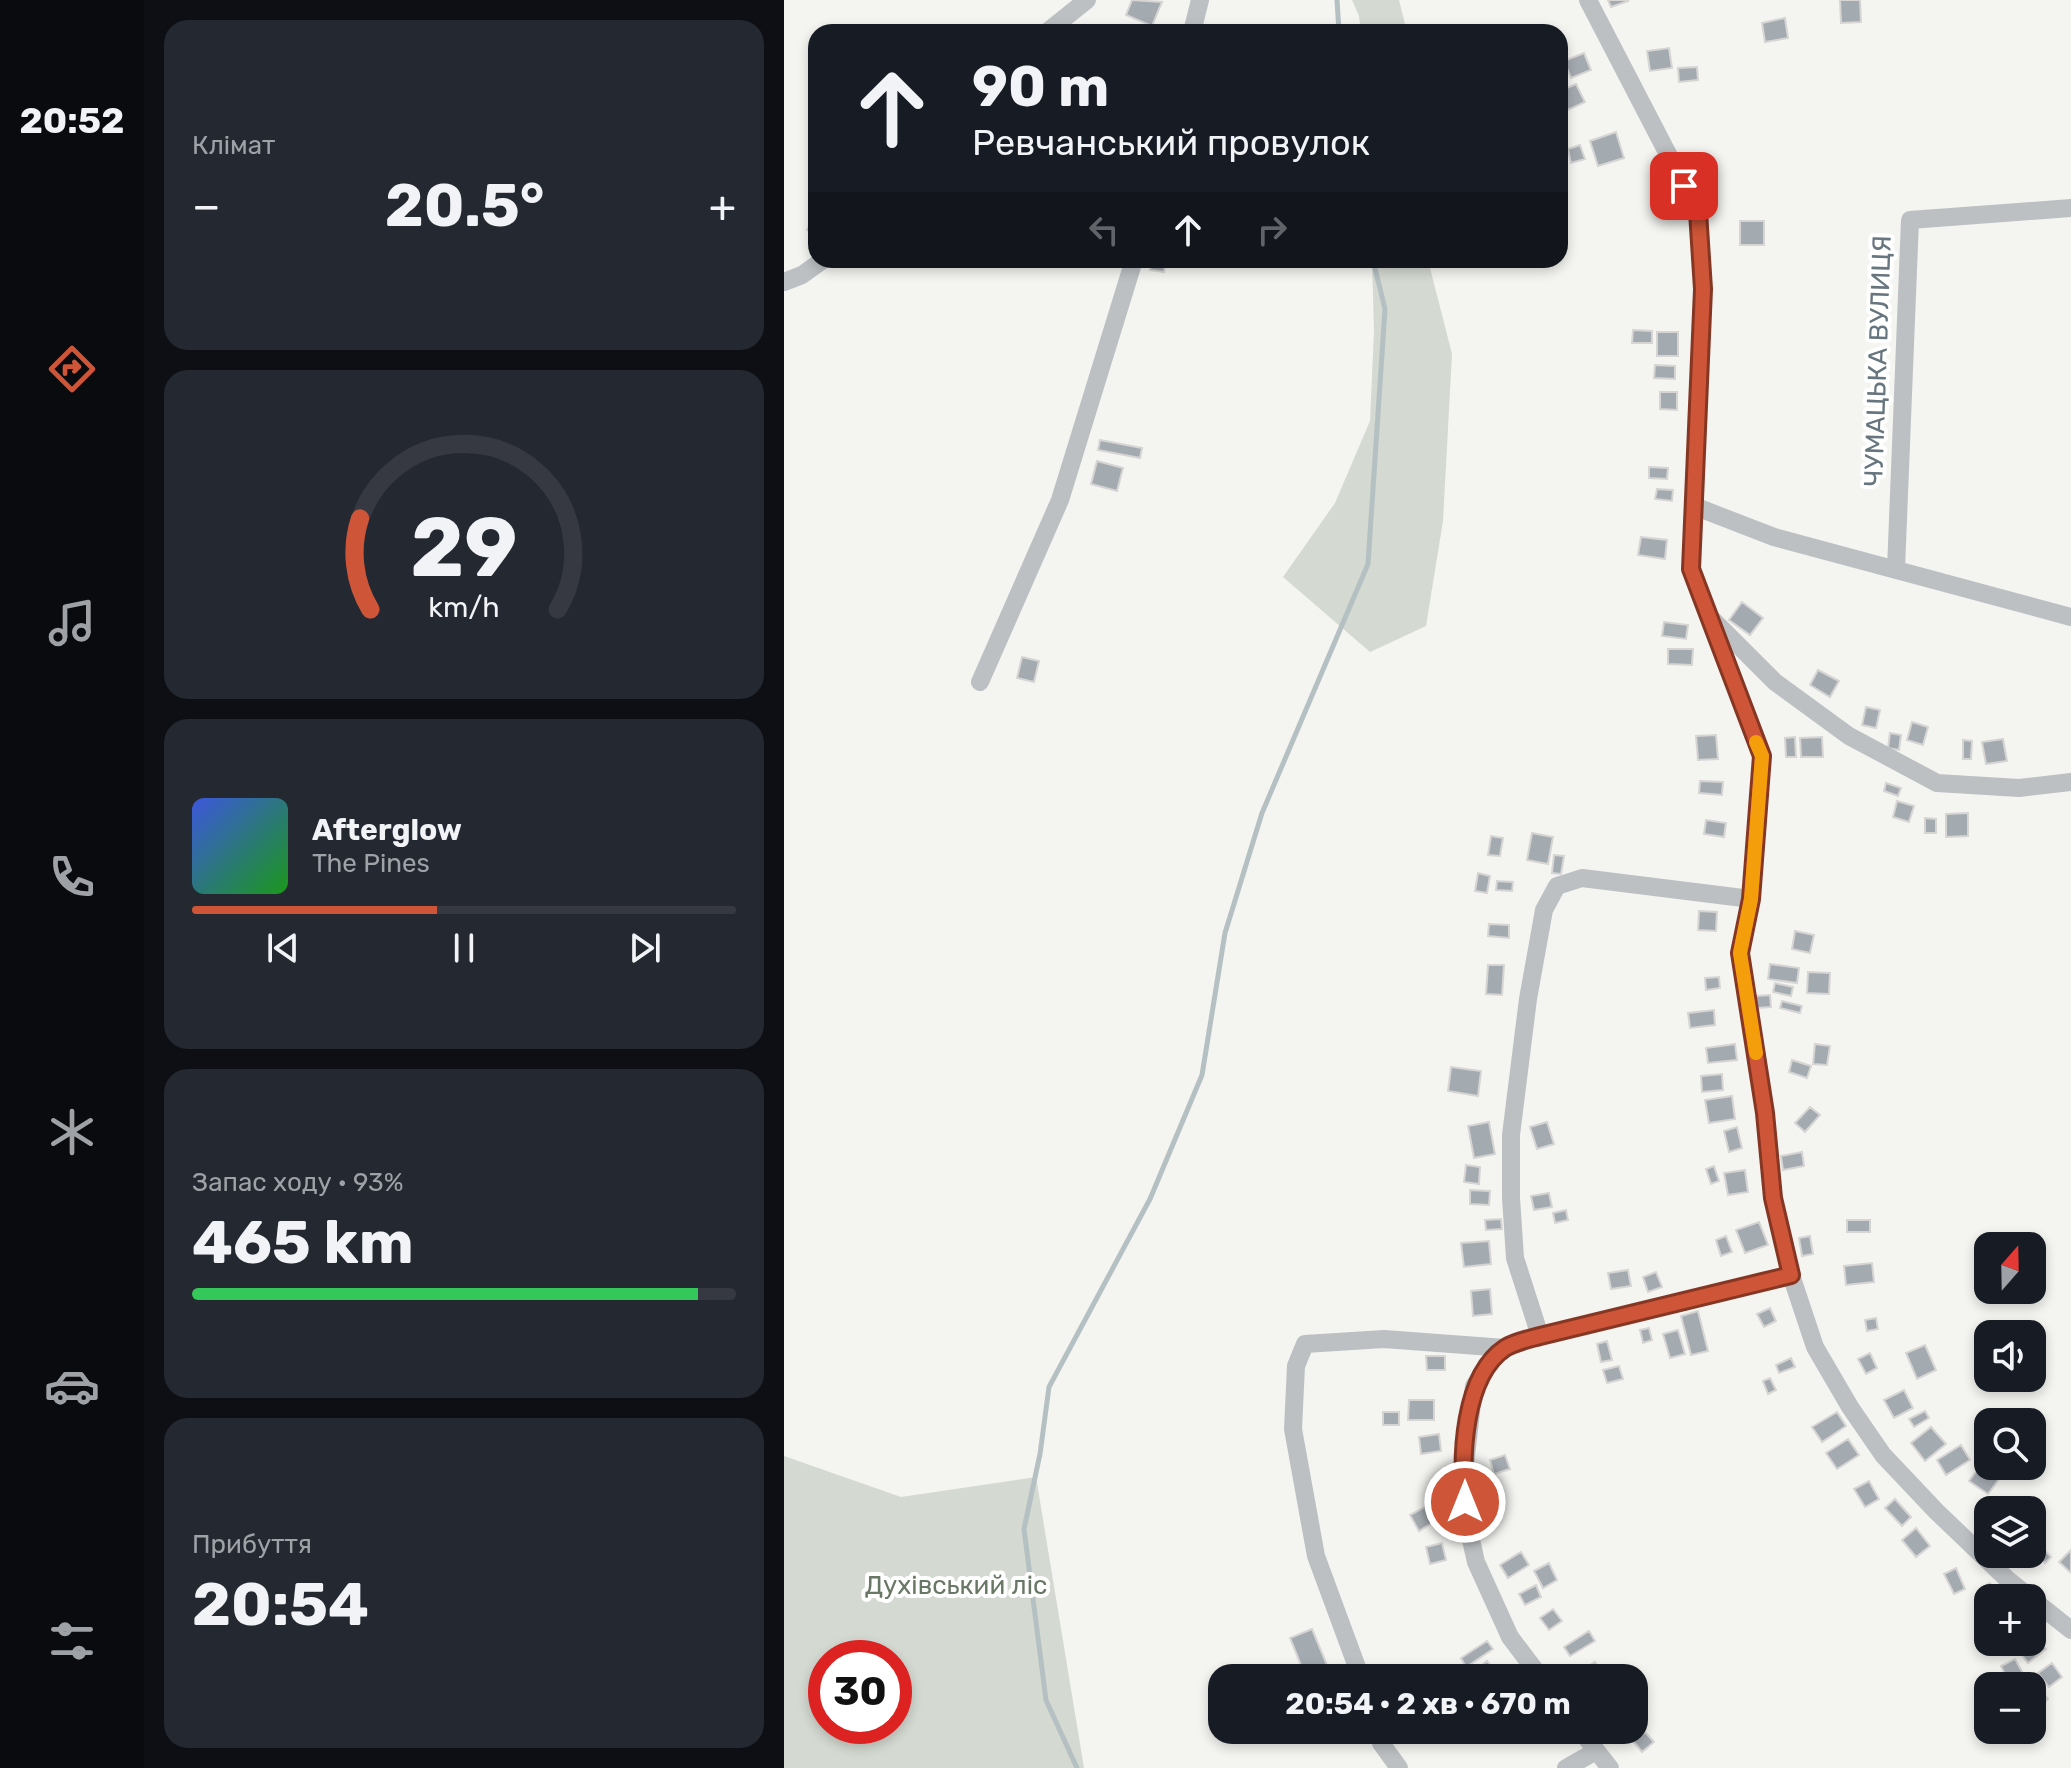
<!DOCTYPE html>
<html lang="uk">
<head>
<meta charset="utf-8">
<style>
	:root { --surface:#171b24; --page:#242831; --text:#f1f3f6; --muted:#9ea1a6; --line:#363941; --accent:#ce5537 }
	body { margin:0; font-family:Rubik,sans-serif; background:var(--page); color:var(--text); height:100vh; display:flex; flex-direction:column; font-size:30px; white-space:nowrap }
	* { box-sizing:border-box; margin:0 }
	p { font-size:26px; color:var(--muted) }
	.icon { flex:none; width:44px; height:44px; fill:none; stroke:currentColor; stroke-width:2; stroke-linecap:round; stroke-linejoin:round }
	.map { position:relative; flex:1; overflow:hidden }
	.sheet { display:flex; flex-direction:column; gap:20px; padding:20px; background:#0d0f14; width:640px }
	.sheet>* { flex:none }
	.top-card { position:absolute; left:24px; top:24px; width:760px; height:244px; border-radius:24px; box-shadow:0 4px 12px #0003; background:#171b24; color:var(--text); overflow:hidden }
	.needle { width:52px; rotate:20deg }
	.buttons { position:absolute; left:1190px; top:1232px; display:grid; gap:16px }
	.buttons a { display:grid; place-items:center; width:72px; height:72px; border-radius:16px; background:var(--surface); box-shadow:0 4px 12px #0003; font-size:40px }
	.speed { position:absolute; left:24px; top:1640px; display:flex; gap:16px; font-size:40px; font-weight:700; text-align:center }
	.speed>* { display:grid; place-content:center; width:104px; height:104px; border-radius:50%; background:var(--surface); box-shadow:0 4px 12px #0003; line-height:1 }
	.speed .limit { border:12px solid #d22; background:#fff; color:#111 }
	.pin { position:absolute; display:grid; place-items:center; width:68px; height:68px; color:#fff; margin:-34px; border-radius:16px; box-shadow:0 4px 12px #0006 }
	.me { position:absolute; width:88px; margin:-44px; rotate:0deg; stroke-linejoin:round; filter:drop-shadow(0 0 6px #0008) }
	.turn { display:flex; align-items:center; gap:28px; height:168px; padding:0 32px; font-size:36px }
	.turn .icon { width:104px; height:104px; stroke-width:2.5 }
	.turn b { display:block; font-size:56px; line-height:68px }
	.lanes { display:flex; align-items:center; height:76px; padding:0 32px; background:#0003; justify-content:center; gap:40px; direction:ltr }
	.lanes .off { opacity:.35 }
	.big { font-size:60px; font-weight:700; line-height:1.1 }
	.sheet .card { flex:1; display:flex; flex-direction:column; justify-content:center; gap:12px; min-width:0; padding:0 28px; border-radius:24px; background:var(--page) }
	.sheet .dial { align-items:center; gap:0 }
	.dial svg { height:208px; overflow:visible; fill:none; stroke:var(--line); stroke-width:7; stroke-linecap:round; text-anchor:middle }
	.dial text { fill:var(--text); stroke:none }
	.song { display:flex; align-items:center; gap:24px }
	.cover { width:96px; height:96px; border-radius:12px; background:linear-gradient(135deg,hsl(230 70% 55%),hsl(120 70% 35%)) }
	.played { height:8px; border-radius:4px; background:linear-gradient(90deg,var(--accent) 45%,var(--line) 45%) }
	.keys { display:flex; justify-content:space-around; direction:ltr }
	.heat { display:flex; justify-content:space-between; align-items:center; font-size:44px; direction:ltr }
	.charge { height:12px; border-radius:6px; background:linear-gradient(90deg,#34c759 93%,var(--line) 0) }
	.trip { position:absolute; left:424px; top:1664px; width:440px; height:80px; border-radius:24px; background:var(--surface); box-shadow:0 4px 12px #0003; font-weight:700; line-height:80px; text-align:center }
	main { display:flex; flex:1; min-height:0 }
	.tab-bar { display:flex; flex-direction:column; width:144px; justify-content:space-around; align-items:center; background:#090b0e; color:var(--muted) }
	.tab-bar .icon { width:56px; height:56px }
	.tab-bar .active { color:var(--accent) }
	.tab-bar b { font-size:36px; color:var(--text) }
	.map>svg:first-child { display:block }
	.green { fill:#d4d9d1; fill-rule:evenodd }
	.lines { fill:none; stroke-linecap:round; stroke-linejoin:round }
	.stream { stroke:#b5c0c3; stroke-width:5 }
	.building { fill:#a4abb0; stroke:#d6d5d4; stroke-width:2 }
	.minor { stroke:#bcc0c3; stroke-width:18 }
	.route-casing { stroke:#863724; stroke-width:20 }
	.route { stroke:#ce5537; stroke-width:14 }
	.slow { stroke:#f59e0b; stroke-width:14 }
	.labels { text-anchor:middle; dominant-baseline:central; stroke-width:8; stroke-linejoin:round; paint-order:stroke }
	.street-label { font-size:26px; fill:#67757f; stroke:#fff }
	.park-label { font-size:26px; fill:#697765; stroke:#fff }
</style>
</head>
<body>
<main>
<nav class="tab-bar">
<b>20:52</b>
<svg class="icon active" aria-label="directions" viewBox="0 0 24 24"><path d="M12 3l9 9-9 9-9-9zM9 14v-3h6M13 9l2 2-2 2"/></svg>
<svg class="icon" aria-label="music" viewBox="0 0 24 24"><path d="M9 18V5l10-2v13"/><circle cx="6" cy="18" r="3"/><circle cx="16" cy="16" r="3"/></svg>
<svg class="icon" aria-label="phone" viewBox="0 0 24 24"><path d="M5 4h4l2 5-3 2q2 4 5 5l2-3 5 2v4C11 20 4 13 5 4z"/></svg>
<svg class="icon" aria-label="climate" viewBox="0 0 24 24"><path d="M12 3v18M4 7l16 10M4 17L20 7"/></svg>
<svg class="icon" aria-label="car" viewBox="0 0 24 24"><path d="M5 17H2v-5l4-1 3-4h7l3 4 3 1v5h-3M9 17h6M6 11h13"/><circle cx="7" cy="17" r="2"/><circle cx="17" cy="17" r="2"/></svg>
<svg class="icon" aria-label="filters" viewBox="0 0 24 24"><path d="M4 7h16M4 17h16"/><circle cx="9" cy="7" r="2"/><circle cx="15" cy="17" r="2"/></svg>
</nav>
<section class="sheet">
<div class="card"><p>Клімат</p>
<div class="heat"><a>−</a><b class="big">20.5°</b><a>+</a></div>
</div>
<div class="card dial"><svg viewBox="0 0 100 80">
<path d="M14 69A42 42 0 1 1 86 69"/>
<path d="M14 69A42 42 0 0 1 10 34" stroke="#ce5537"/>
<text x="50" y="56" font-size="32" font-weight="700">29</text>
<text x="50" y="72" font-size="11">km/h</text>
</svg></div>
<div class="card">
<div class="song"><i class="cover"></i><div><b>Afterglow</b><p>The Pines</p></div></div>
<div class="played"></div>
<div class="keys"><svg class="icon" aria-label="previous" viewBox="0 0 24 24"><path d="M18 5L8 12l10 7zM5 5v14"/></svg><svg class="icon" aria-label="pause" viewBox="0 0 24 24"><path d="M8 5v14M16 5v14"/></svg><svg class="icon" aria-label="next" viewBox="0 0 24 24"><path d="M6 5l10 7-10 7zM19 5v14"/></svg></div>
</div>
<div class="card"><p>Запас ходу · 93%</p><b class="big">465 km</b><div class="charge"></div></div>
<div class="card"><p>Прибуття</p><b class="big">20:54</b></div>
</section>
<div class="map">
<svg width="1287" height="1768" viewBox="0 0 1287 1768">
	<rect width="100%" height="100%" fill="#f4f4f1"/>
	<path class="green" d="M568,0h47l8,32h-46l-2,-16z
		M588,260h56l24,94 -9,167 -17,105 -56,26 -87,-75 52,-74 35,-82 4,-90z
		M0,1456l117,41 135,-20 48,291h-300zM42,1658h68v68h-68z"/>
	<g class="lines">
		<path class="stream" d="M553,0l2,32
			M293,1768l-31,-68 -22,-171 16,-75 9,-67 101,-188 52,-124 23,-142 37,-120 106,-249 17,-255 -12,-49"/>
	</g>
	<path class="building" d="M348,0l30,2 -10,24 -26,-11z
		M824,0h20v1l-17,6z
		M1056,0h20l1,22 -20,1z
		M1001,18l3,20 -23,4 -3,-19z
		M885,48l3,20 -22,3 -3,-20z
		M800,53l7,17 -20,8 -7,-17z
		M913,67l1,13 -19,2 -1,-14z
		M792,84l9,18 -17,8 -8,-19z
		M832,132l8,26 -26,8 -8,-25z
		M796,145l5,14 -14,4 -3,-14z
		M32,216v19l-9,-5z
		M956,221h24v24h-24z
		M367,260h15l-2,12 -14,-2z
		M849,330l19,1v12h-20z
		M873,332h21v24h-21z
		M871,365l20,1v13l-21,-1z
		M876,392h17v18l-17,-1z
		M316,440l42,8 -2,10 -42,-8z
		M313,461l26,7 -6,23 -26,-7z
		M865,467l19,1 -1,11 -18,-1z
		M873,489l16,1 -1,11 -17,-2z
		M857,537l26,3 -2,19 -27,-4z
		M958,602l21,16 -13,17 -21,-15z
		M880,622l24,3 -2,14 -24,-3z
		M884,649h25l-1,16 -24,-1z
		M238,657l17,4 -5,21 -17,-4z
		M1034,670l21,11 -9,16 -20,-12z
		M1082,707l14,3 -4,18 -14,-3z
		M1128,722l16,5 -5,18 -16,-5z
		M1106,733l11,2 -2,15 -11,-2z
		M932,735l2,24 -20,1 -2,-24z
		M1011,737l1,20h-10l-1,-19z
		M1038,737l1,20h-22l-1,-19z
		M1219,739l4,22 -21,3 -4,-22z
		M1179,740l9,1 -1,18h-8z
		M916,781l23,1 -1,13 -23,-2z
		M1102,783l15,5 -3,8 -14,-5z
		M1113,801l17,5 -5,16 -16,-5z
		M1184,813v23l-22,1v-23z
		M1141,818l11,1v14h-11z
		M922,820l20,3 -2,14 -20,-3z
		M748,833l21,4 -5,27 -21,-4z
		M707,836l12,2 -3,18 -12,-1z
		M770,855l10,1 -3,18 -9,-1z
		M694,873l12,3 -3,17 -12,-2z
		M713,881l16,1 -1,9 -16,-1z
		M915,911l18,1 -1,19 -18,-1z
		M705,924l20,1v13l-21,-2z
		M1011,931l19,4 -4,18 -18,-4z
		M986,964l29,4 -2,15 -29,-4z
		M704,965h16l-2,30 -16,-1z
		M1024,972l22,1 -1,21 -22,-1z
		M935,977l1,11 -14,2 -1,-12z
		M991,983l18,4 -2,9 -18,-4z
		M986,995l1,12 -14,1 -1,-12z
		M998,1001l20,5 -2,7 -20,-5z
		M930,1010l1,15 -25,3 -2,-15z
		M951,1044l2,16 -29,3 -2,-15z
		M1031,1044l15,2 -3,19 -14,-1z
		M1008,1060l19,6 -4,12 -18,-6z
		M667,1067l30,4 -3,25 -30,-5z
		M938,1074l1,16 -21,2 -1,-16z
		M948,1096l3,23 -26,4 -4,-23z
		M1026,1107l10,8 -15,17 -10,-9z
		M705,1122l6,32 -21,4 -6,-32z
		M763,1122l7,22 -17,5 -7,-22z
		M953,1127l5,21 -13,4 -5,-21z
		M1018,1152l2,14 -21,4 -2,-14z
		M682,1165l14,2 -1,17 -15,-2z
		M930,1166l5,15 -8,3 -5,-15z
		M961,1170l3,22 -20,3 -4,-22z
		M686,1190l20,1 -1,14 -19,-1z
		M765,1193l3,14 -18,3 -3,-14z
		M782,1210l2,10 -13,3 -2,-10z
		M717,1219l1,10 -16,1 -1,-10z
		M1063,1220h23v12h-23z
		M975,1222l9,23 -23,8 -9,-23z
		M942,1236l6,16 -11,4 -5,-16z
		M1026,1236l3,18 -11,2 -3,-18z
		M705,1241l2,23 -27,3 -3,-24z
		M1088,1263l2,19 -28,3 -2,-19z
		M844,1270l3,16 -20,3 -3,-16z
		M872,1272l6,15 -14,5 -5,-15z
		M706,1289l2,25 -19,2 -2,-25z
		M986,1308l6,13 -12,6 -7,-13z
		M914,1311l10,40 -17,4 -10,-39z
		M1092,1318l2,11 -11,2 -2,-11z
		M865,1328l3,12 -9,3 -3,-13z
		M894,1330l7,24 -15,4 -7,-24z
		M823,1341l5,19 -11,2 -4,-18z
		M1141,1345l11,25 -19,9 -11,-26z
		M1086,1353l7,15 -11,6 -8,-15z
		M642,1356h19v14h-18z
		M1007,1358l4,9 -16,6 -3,-8z
		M835,1366l4,13 -16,4 -4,-13z
		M986,1378l6,12 -8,4 -5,-13z
		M1120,1390l9,18 -19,10 -10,-18z
		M625,1400h25v20h-26z
		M1141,1411l4,7 -15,9 -5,-8z
		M599,1412h16v13h-16z
		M1053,1412l9,14 -24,16 -10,-15z
		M1147,1427l15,17 -21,17 -14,-18z
		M655,1434l2,17 -20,3 -2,-17z
		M1064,1439l11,16 -22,14 -11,-16z
		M1177,1445l9,15 -24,15 -9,-15z
		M721,1455l5,14 -16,5 -4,-14z
		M1196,1466l19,13 -11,15 -19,-13z
		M715,1481l3,10 -17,6 -3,-10z
		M1085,1481l10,18 -14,8 -11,-18z
		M1111,1499l16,18 -9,9 -17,-18z
		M648,1503l8,15 -21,13 -9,-16z
		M1249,1504l11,13 -8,6 -4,-5v-8h-6z
		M1132,1528l14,18 -14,11 -14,-17z
		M1250,1540l17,17 -6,6 -13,-13z
		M658,1543l4,17 -16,4 -4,-17z
		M1287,1550v21l-1,1 -11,-10z
		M737,1552l8,13 -21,13 -8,-13z
		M765,1563l8,17 -14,8 -9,-17z
		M1172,1568l9,21 -11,5 -10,-20z
		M1206,1583l4,7 -11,7 -4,-7z
		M752,1585l5,12 -16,8 -6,-11z
		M769,1609l9,12 -13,9 -9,-12z
		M1204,1613v19l-9,-12z
		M528,1629l15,36 -22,10 -15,-37z
		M805,1631l6,10 -25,15 -6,-9z
		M1248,1631l14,18 -18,14 -16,-21h20z
		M703,1641l6,8 -27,18 -5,-9z
		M1231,1659l8,14 -15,8 -7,-15z
		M703,1661l11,15 -3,2h-28z
		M811,1662l9,15 -23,1 -3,-5z
		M1268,1663l10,14 -13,10 -11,-14z
		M1246,1679l18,20 -9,8 -7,-7v-14h-9z
		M556,1730h17l2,4 -13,7z
		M750,1730h16l1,5 -14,5z
		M826,1730h22l-14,11z
		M861,1732l9,10 -12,10 -9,-11z"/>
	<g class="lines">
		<path class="minor" d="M804,0l110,212 5,77 -12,280 71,187 -11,143 -11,54 25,160 8,85 18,77 24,72 35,60 33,48 53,56 71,68 24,19
			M263,32l40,-32
			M408,32l8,-32
			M0,282l18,-7 21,-15
			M910,506l80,31 297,80
			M1112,569l14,-349 161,-12
			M929,620l62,62 74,54 88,47 82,5 52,-6
			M196,682l80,-182 74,-240
			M967,899l-169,-21 -25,8 -13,24 -16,89 -17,136v63l4,60 25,78 251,-61
			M756,1336l-35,12 -17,16 -14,22 -11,96 4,40 9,40 34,75 31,41
			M1248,1599l39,31
			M577,1678l-45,-122 -23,-127 3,-63 9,-22 79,-5 121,9
			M593,1730l4,13 18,25
			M796,1730l30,38
			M782,1768l30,-17"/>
	</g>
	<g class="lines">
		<defs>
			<path id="route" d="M681,1502c-4,-45 -2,-126 40,-154 9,-6 24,-9 35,-12l251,-61 -18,-77 -8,-85 -25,-160 11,-54 11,-143 -71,-187 12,-280 -5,-77 -14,-26"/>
		</defs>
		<use href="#route" class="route-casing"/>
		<use href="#route" class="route"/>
		<path class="slow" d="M972,1053l-16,-100 11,-54 11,-143 -6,-14"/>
	</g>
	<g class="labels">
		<g class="street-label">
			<text transform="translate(1094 361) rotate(-88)">ЧУМАЦЬКА ВУЛИЦЯ</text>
		</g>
		<g class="park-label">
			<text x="172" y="1585">Духівський ліс</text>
		</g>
	</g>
</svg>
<div class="buttons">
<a><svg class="needle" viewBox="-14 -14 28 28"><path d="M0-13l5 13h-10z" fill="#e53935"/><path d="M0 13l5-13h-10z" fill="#9ea1a6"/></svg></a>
<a><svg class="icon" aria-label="sound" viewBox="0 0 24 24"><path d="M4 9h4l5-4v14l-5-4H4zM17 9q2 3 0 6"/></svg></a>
<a><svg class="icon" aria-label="search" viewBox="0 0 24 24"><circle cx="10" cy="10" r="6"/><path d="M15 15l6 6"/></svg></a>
<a><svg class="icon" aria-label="layers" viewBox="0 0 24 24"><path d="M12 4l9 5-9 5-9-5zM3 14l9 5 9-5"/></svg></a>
<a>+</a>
<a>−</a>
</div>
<div class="speed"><div class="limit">30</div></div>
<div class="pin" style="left:900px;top:186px;background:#d93025"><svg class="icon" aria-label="arrive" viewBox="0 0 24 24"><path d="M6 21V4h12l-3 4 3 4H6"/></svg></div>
<svg class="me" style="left:681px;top:1502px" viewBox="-20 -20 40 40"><circle r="17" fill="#ce5537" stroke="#fff" stroke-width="3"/><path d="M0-11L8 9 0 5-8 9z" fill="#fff"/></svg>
<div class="trip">20:54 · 2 хв · 670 m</div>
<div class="top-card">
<div class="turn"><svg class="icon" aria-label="ahead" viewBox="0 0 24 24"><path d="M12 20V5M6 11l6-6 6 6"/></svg><div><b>90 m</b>Ревчанський провулок</div></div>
<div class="lanes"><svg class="icon off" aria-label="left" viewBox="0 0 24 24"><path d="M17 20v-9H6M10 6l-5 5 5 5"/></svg><svg class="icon" aria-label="ahead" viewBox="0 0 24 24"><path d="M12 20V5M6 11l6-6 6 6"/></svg><svg class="icon off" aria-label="right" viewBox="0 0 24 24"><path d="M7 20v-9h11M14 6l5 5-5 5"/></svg></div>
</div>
</div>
</main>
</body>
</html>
